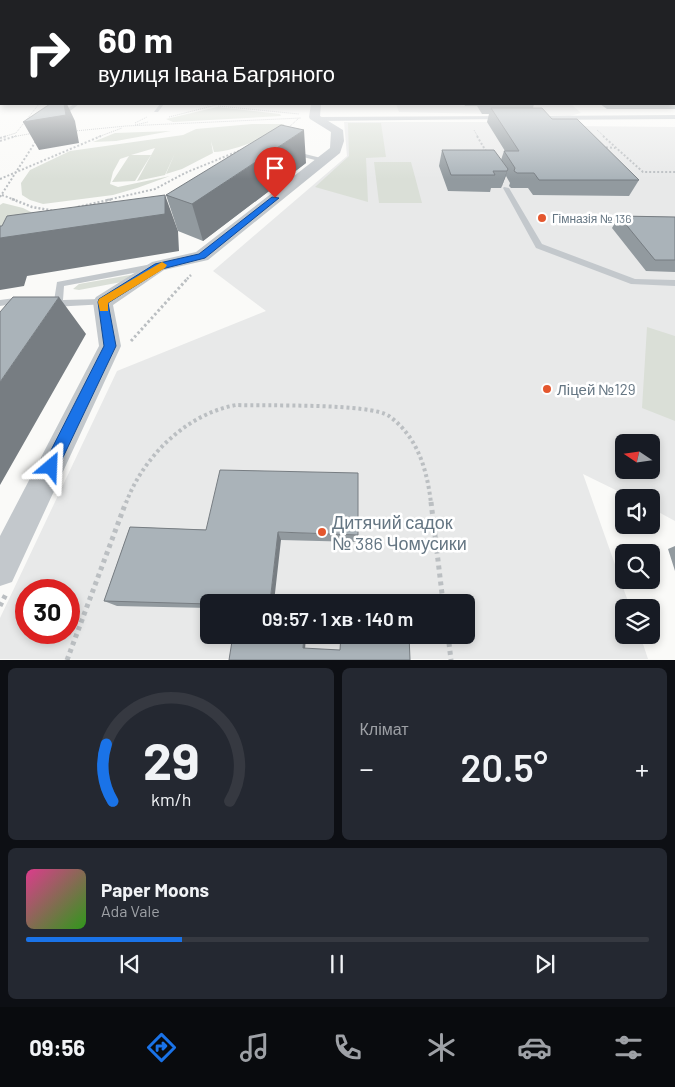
<!DOCTYPE html>
<html lang="uk">
<head>
<meta charset="utf-8">
<style>
	:root { --surface:#171b24; --page:#242831; --text:#f1f3f6; --muted:#9ea1a6; --line:#363941; --accent:#1a73e8 }
	body { margin:0; font-family:Barlow,sans-serif; background:var(--page); color:var(--text); height:100vh; display:flex; flex-direction:column; font-size:19px; white-space:nowrap }
	* { box-sizing:border-box; margin:0 }
	p { font-size:16px; color:var(--muted) }
	.icon { flex:none; width:28px; height:28px; fill:none; stroke:currentColor; stroke-width:2; stroke-linecap:round; stroke-linejoin:round }
	.map { position:relative; height:660px; overflow:hidden }
	.panel { display:flex; flex-direction:column; gap:8px; padding:8px; background:#0d0f14; flex:1 }
	.panel>* { flex:none }
	.guide { position:absolute; left:0px; top:0px; width:675px; height:105px; box-shadow:0 2px 8px #0003; background:#202124; color:#fff; overflow:hidden }
	.needle { width:32px; rotate:283deg }
	.tools { position:absolute; left:615px; top:434px; display:grid; gap:10px }
	.tools a { display:grid; place-items:center; width:45px; height:45px; border-radius:8px; background:var(--surface); box-shadow:0 2px 8px #0003; font-size:25px }
	.speed { position:absolute; left:15px; top:579px; display:flex; gap:10px; font-size:25px; font-weight:700; text-align:center }
	.speed>* { display:grid; place-content:center; width:65px; height:65px; border-radius:50%; background:var(--surface); box-shadow:0 2px 8px #0003; line-height:1 }
	.speed .limit { border:8px solid #d22; background:#fff; color:#111 }
	.pin { position:absolute; display:grid; place-items:center; width:42px; height:42px; color:#fff; margin:-51px -21px; border-radius:50% 50% 50% 0; rotate:-45deg; box-shadow:0 0 5px #0007 }
	.pin .icon { rotate:45deg }
	.me { position:absolute; width:55px; margin:-28px; rotate:26deg; stroke-linejoin:round; filter:drop-shadow(0 0 4px #0008) }
	.turn { display:flex; align-items:center; gap:18px; height:105px; padding:0 15px; font-size:22px }
	.turn .icon { width:65px; height:65px; stroke-width:2.5 }
	.turn b { display:block; font-size:35px; line-height:42px }
	.big { font-size:38px; font-weight:600; line-height:1.1 }
	.panel .widget { flex:1; display:flex; flex-direction:column; justify-content:center; gap:8px; min-width:0; padding:0 18px; border-radius:8px; background:var(--page) }
	.panel .dial { align-items:center; gap:0 }
	.dial svg { height:130px; overflow:visible; fill:none; stroke:var(--line); stroke-width:7; stroke-linecap:round; text-anchor:middle }
	.dial text { fill:var(--text); stroke:none }
	.song { display:flex; align-items:center; gap:15px }
	.cover { width:60px; height:60px; border-radius:8px; background:linear-gradient(135deg,hsl(330 70% 55%),hsl(110 70% 35%)) }
	.played { height:5px; border-radius:2px; background:linear-gradient(90deg,var(--accent) 25%,var(--line) 25%) }
	.keys { display:flex; justify-content:space-around; direction:ltr }
	.heat { display:flex; justify-content:space-between; align-items:center; font-size:28px; direction:ltr }
	.panel .tiles { flex:1; display:grid; gap:8px; grid-template-columns:1fr 1fr }
	.widget:last-child { grid-column:span 2 }
	.trip { position:absolute; left:200px; top:594px; width:275px; height:50px; border-radius:8px; background:var(--surface); box-shadow:0 2px 8px #0003; font-weight:600; line-height:50px; text-align:center }
	.menu { display:flex; height:80px; justify-content:space-around; align-items:center; background:#090b0e; color:var(--muted) }
	.menu .icon { width:35px; height:35px }
	.menu .active { color:var(--accent) }
	.menu b { font-size:22px; color:var(--text) }
	.map>svg:first-child { display:block }
	.built { fill:#e8e9e9; fill-rule:evenodd }
	.green { fill:#dadfd7 }
	.lines { fill:none; stroke-linecap:round; stroke-linejoin:round }
	.path-far5 { stroke:#bbbfc2; stroke-width:1; stroke-dasharray:1 1; stroke-linecap:butt }
	.path-far4 { stroke:#bbbfc2; stroke-width:2; stroke-dasharray:2 2; stroke-linecap:butt }
	.path-far3 { stroke:#bbbfc2; stroke-width:2.5; stroke-dasharray:2 2; stroke-linecap:butt }
	.path-far2 { stroke:#bbbfc2; stroke-width:3; stroke-dasharray:2.5 2.5; stroke-linecap:butt }
	.path-far1 { stroke:#bbbfc2; stroke-width:4; stroke-dasharray:3 3; stroke-linecap:butt }
	.path { stroke:#bbbfc2; stroke-width:5; stroke-dasharray:4 4; stroke-linecap:butt }
	.service { fill:#c3c8cc; fill-rule:evenodd }
	.minor { fill:#c3c8cc; fill-rule:evenodd }
	.wall { fill:#929a9f }
	.shaded-wall { fill:#777d82 }
	.building { fill:#aab3b9; stroke:#777d82 }
	.route { fill:#1a73e8; stroke:#114b97 }
	.slow { fill:#f59e0b }
	.poi-dot { fill:#e4572e; stroke:#fff; stroke-width:2 }
	.labels { text-anchor:middle; dominant-baseline:central; stroke-width:5; stroke-linejoin:round; paint-order:stroke }
	.far-poi-label { font-size:12px; fill:#657683; stroke:#fff; text-anchor:start }
	.poi-label { font-size:15px; fill:#657683; stroke:#fff; text-anchor:start }
	.near-poi-label { font-size:18px; fill:#657683; stroke:#fff; text-anchor:start }
</style>
</head>
<body>
<div class="map">
<svg width="675" height="660" viewBox="0 0 675 660">
	<rect width="100%" height="100%" fill="#fafaf8"/>
	<path class="built" d="M396,104h175l10,9 -11,3 -171,-4z
		M344,122h216l12,4 103,1v394l-24,-13v-10l-21,-1 -47,-23 47,133 -6,1v27h16l8,24h-648v-41l117,-247 149,-60 -53,-40 134,-115zM624,442h27v28h-27zM26,590h43v42h-43zM209,602h257v33h-257z"/>
	<path class="green" d="M217,107l63,7 1,2 -108,6 -7,-3z
		M348,123h33l5,34 -20,1 2,44 -53,-15 34,-31z
		M252,124h32l-1,4c-16,9 -50,24 -69,24l-3,-11 2,12 -31,16 -16,5 9,-21 -10,22 -28,6 18,-33 -24,7h20l-16,26 -23,1 17,-26 -9,3 -7,13 -3,12 8,3 52,-11 -33,12 -24,7 -70,9 -13,-4 -8,-5 -1,-12 9,-13 40,-19 113,-16 13,-6z
		M171,131l-55,10 -23,1 22,-9z
		M374,162h37l11,41h-43z
		M3,203l20,5 8,4 -1,4 -30,12v-23z
		M136,274l-9,7 -48,9 -6,-1 6,-5z
		M647,327l28,9v85l-33,-13z"/>
	<g class="lines">
		<path class="path-far5" d="M183,104l26,1
			M218,106l81,8
			M169,117l51,-13
			M135,123l12,-6
			M135,125l13,-3
			M287,129l12,-11
			M474,130l4,7
			M597,130l8,7
			M75,131l51,-5 175,-8
			M3,137l13,-4 23,-29
			M12,137l22,-4
			M98,137l24,-9"/>
		<path class="path-far4" d="M477,136l10,17
			M603,136l40,36h32
			M0,138l7,-2
			M0,141l16,-5
			M602,147l13,1
			M0,179l101,-43
			M2,195l13,5
			M0,197l36,-56
			M107,200l48,-11 30,-16 56,-23"/>
		<path class="path-far3" d="M12,199l20,8 23,4
			M78,207l35,-8
			M187,279l4,-4"/>
		<path class="path-far2" d="M131,341l57,-63"/>
		<path class="path-far1" d="M126,503c17,-46 60,-89 110,-98 28,1 135,-2 153,11 29,21 38,54 42,87"/>
		<path class="path" d="M431,502l12,100
			M0,606l6,-12
			M448,635l3,25
			M67,660l59,-158"/>
		<path class="service" d="M74,104h5l-14,11 -9,-1 6,-2z
			M160,104h4l-6,8h-4z
			M675,115v4l-136,1 -3,-2 3,-2z
			M502,116l2,3 -189,2 -3,-2 3,-2z
			M293,151l32,8 1,1 -3,2 -32,-8v-2z
			M504,187l5,1 33,56 93,35 40,1v6l-44,-2 -95,-36 -33,-60z
			M152,264l3,1 1,2 -1,2 -91,17 -1,14 40,-1 5,3 -2,2 -53,3 -5,-3 6,-3 3,-19z
			M15,298l11,7 -2,2 -3,1 -8,-4 -13,2v-6z"/>
		<path class="minor" d="M311,104h10l-1,12 23,14 1,11 -4,12 -132,107 -44,10 -51,35 8,41 -109,236 -12,4v-50l99,-190 -6,-44 3,-5 56,-35 44,-10 134,-104 1,-16 -21,-13 -1,-2z"/>
	</g>
	<path class="wall" d="M674,86h1v23h-68l-7,-5h74z
		M464,104h70l-1,4 19,11 87,61 -10,16 -96,-1 -5,-7h-17l-2,-2 1,-3 -4,-7 -5,12h-10l-1,4 -42,-1 -9,-25 3,-16 59,10 3,-9h1l-18,-29 2,-8h-7l-5,-8h-12z
		M306,163l-103,78 -25,-10 -12,-36z
		M619,216l56,1v55l-29,-1 -34,-43z
		M130,527l228,8 -1,7 -76,-2 -72,62v6l-92,-2 -13,-5z
		M675,546v25l-7,-22z"/>
	<path class="shaded-wall" d="M64,104h3l8,17 4,22 -40,7 -16,-28z
		M304,130l2,33 -103,78 -11,-37z
		M508,169l-6,17 -1,2 6,-17z
		M165,195l13,36 1,20 -152,25 -3,10 -24,4v-52z
		M59,297l27,37 -86,151v-103z
		M278,532l3,8 -7,62h-4z
		M304,635h2l-1,15 -2,-2z"/>
	<path class="building" d="M50,104h14l2,11 -43,7z
		M491,108h51l10,11h25l62,61h-100l-5,-7h-17l-3,-2 1,-3 -11,-17h15z
		M281,125l23,5 -112,74 -26,-9z
		M442,150h52l14,19 -1,2h-14l2,4h-44z
		M165,195v19l-165,24v-12h2l5,-10z
		M619,216l56,1v43h-20z
		M13,297h46l-59,85v-70z
		M220,470l138,3v62l-80,-3 -8,70h-61v2l-105,-3 26,-74 76,3z
		M233,635h71l-1,13 37,2 1,-15h68l1,25h-181z"/>
	<linearGradient id="sky" x2="0" y2="1"><stop stop-color="#96bcdc"/><stop offset="0.48" stop-color="#fdfdfc"/><stop offset="1" stop-color="#fdfdfc" stop-opacity="0"/></linearGradient>
	<rect width="675" height="179" fill="url(#sky)"/>
	<path class="route" d="M272,197l7,1 -74,60 -43,11 -54,34 8,43 -60,126 -5,2 -6,-2 -2,-5 2,-5 59,-116 -6,-44 1,-3 56,-35 44,-10z"/>
	<path class="slow" d="M162,262l5,3 -2,3 -57,35v8h-8l-2,-9 1,-3z"/>
	<g class="poi-dot">
		<circle cx="542" cy="218" r="5"/>
		<circle cx="547" cy="389" r="5"/>
		<circle cx="322" cy="532" r="5"/>
	</g>
	<g class="labels">
		<g class="far-poi-label">
			<text x="552" y="218">Гімназія № 136</text>
		</g>
		<g class="poi-label">
			<text x="557" y="389">Ліцей №129</text>
		</g>
		<g class="near-poi-label">
			<text x="332" y="522">Дитячий садок<tspan x="332" dy="21">№ 386 Чомусики</tspan></text>
		</g>
	</g>
</svg>
<div class="tools">
<a><svg class="needle" viewBox="-14 -14 28 28"><path d="M0-13l5 13h-10z" fill="#e53935"/><path d="M0 13l5-13h-10z" fill="#9ea1a6"/></svg></a>
<a><svg class="icon" aria-label="sound" viewBox="0 0 24 24"><path d="M4 9h4l5-4v14l-5-4H4zM17 9q2 3 0 6"/></svg></a>
<a><svg class="icon" aria-label="search" viewBox="0 0 24 24"><circle cx="10" cy="10" r="6"/><path d="M15 15l6 6"/></svg></a>
<a><svg class="icon" aria-label="layers" viewBox="0 0 24 24"><path d="M12 4l9 5-9 5-9-5zM3 14l9 5 9-5"/></svg></a>
</div>
<div class="speed"><div class="limit">30</div></div>
<div class="pin" style="left:275px;top:198px;background:#d93025"><svg class="icon" aria-label="arrive" viewBox="0 0 24 24"><path d="M6 21V4h12l-3 4 3 4H6"/></svg></div>
<svg class="me" style="left:51px;top:467px" viewBox="-20 -20 40 40"><path d="M0-17L14 15 0 8-14 15z" fill="#1a73e8" stroke="#fff" stroke-width="4"/></svg>
<div class="trip">09:57 · 1 хв · 140 m</div>
<div class="guide">
<div class="turn"><svg class="icon" aria-label="right" viewBox="0 0 24 24"><path d="M7 20v-9h11M14 6l5 5-5 5"/></svg><div><b>60 m</b>вулиця Івана Багряного</div></div>
</div>
</div>
<section class="panel">
<div class="tiles">
<div class="widget dial"><svg viewBox="0 0 100 80">
<path d="M14 69A42 42 0 1 1 86 69"/>
<path d="M14 69A42 42 0 0 1 10 34" stroke="#1a73e8"/>
<text x="50" y="56" font-size="32" font-weight="700">29</text>
<text x="50" y="72" font-size="11">km/h</text>
</svg></div>
<div class="widget"><p>Клімат</p>
<div class="heat"><a>−</a><b class="big">20.5°</b><a>+</a></div>
</div>
<div class="widget">
<div class="song"><i class="cover"></i><div><b>Paper Moons</b><p>Ada Vale</p></div></div>
<div class="played"></div>
<div class="keys"><svg class="icon" aria-label="previous" viewBox="0 0 24 24"><path d="M18 5L8 12l10 7zM5 5v14"/></svg><svg class="icon" aria-label="pause" viewBox="0 0 24 24"><path d="M8 5v14M16 5v14"/></svg><svg class="icon" aria-label="next" viewBox="0 0 24 24"><path d="M6 5l10 7-10 7zM19 5v14"/></svg></div>
</div>
</div>
</section>
<nav class="menu">
<b>09:56</b>
<svg class="icon active" aria-label="directions" viewBox="0 0 24 24"><path d="M12 3l9 9-9 9-9-9zM9 14v-3h6M13 9l2 2-2 2"/></svg>
<svg class="icon" aria-label="music" viewBox="0 0 24 24"><path d="M9 18V5l10-2v13"/><circle cx="6" cy="18" r="3"/><circle cx="16" cy="16" r="3"/></svg>
<svg class="icon" aria-label="phone" viewBox="0 0 24 24"><path d="M5 4h4l2 5-3 2q2 4 5 5l2-3 5 2v4C11 20 4 13 5 4z"/></svg>
<svg class="icon" aria-label="climate" viewBox="0 0 24 24"><path d="M12 3v18M4 7l16 10M4 17L20 7"/></svg>
<svg class="icon" aria-label="car" viewBox="0 0 24 24"><path d="M5 17H2v-5l4-1 3-4h7l3 4 3 1v5h-3M9 17h6M6 11h13"/><circle cx="7" cy="17" r="2"/><circle cx="17" cy="17" r="2"/></svg>
<svg class="icon" aria-label="filters" viewBox="0 0 24 24"><path d="M4 7h16M4 17h16"/><circle cx="9" cy="7" r="2"/><circle cx="15" cy="17" r="2"/></svg>
</nav>
</body>
</html>
